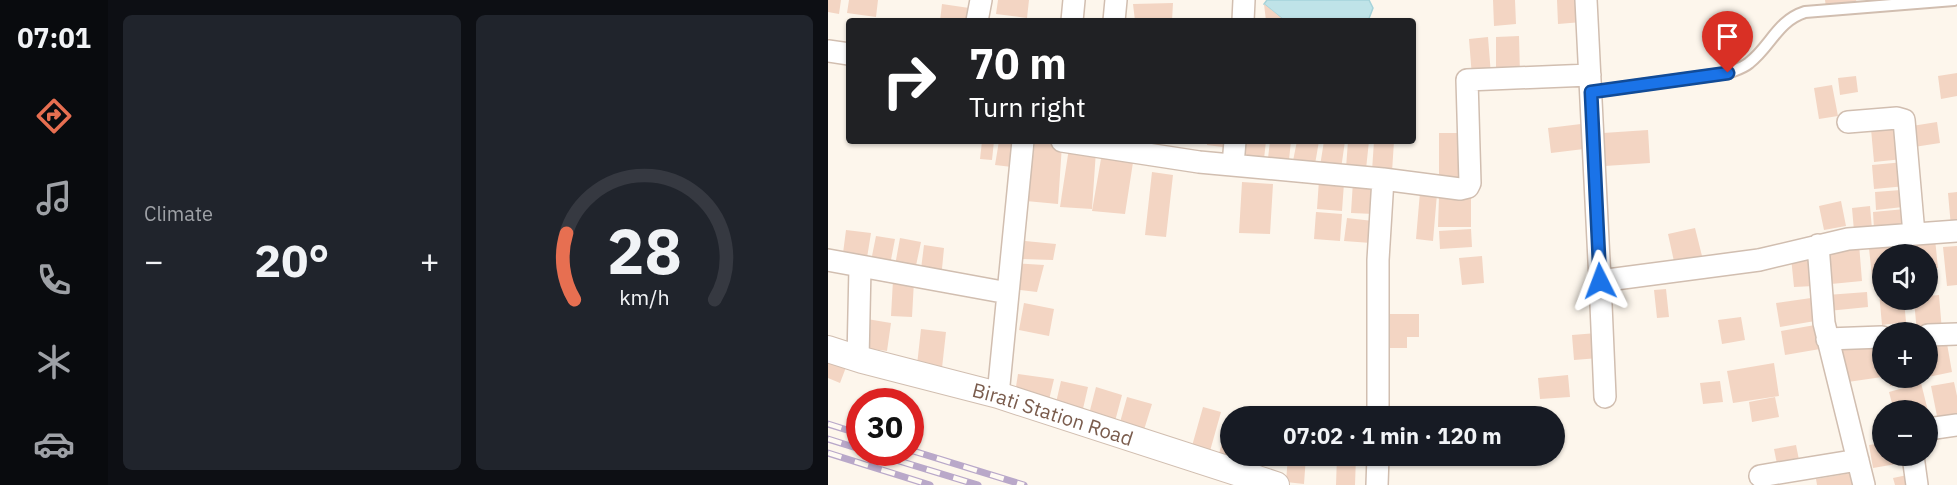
<!DOCTYPE html>
<html lang="en">
<head>
<meta charset="utf-8">
<style>
	:root { --surface:#171b24; --page:#20242c; --text:#f1f3f6; --muted:#9ea1a6; --line:#363941; --accent:#e76f51 }
	body { margin:0; font-family:"IBM Plex Sans",sans-serif; background:var(--page); color:var(--text); height:100vh; display:flex; flex-direction:column; font-size:22px; white-space:nowrap }
	* { box-sizing:border-box; margin:0 }
	p { font-size:20px; color:var(--muted) }
	.icon { flex:none; width:33px; height:33px; fill:none; stroke:currentColor; stroke-width:2; stroke-linecap:round; stroke-linejoin:round }
	.map { position:relative; flex:1; overflow:hidden }
	.details { display:flex; flex-direction:column; gap:15px; padding:15px; background:#0d0f14; width:720px }
	.details>* { flex:none }
	.hud { position:absolute; left:18px; top:18px; width:570px; height:126px; border-radius:6px; box-shadow:0 2px 4px #0004; background:#202124; color:#fff; overflow:hidden }
	.controls { position:absolute; left:1044px; top:244px; display:grid; gap:12px }
	.controls a { display:grid; place-items:center; width:66px; height:66px; border-radius:50%; background:var(--surface); box-shadow:0 2px 4px #0004; font-size:30px }
	.speed { position:absolute; left:18px; top:388px; display:flex; gap:12px; font-size:30px; font-weight:700; text-align:center }
	.speed>* { display:grid; place-content:center; width:78px; height:78px; border-radius:50%; background:var(--surface); box-shadow:0 2px 4px #0004; line-height:1 }
	.speed .limit { border:9px solid #d22; background:#fff; color:#111 }
	.pin { position:absolute; display:grid; place-items:center; width:51px; height:51px; color:#fff; margin:-62px -26px; border-radius:50% 50% 50% 0; rotate:-45deg; box-shadow:0 0 6px #0007 }
	.pin .icon { rotate:45deg }
	.me { position:absolute; width:66px; margin:-33px; rotate:357deg; stroke-linejoin:round; filter:drop-shadow(0 0 4px #0008) }
	.turn { display:flex; align-items:center; gap:21px; height:126px; padding:0 24px; font-size:27px }
	.turn .icon { width:78px; height:78px; stroke-width:2.5 }
	.turn b { display:block; font-size:42px; line-height:51px }
	.big { font-size:45px; font-weight:800; line-height:1.1 }
	.details .card { flex:1; display:flex; flex-direction:column; justify-content:center; gap:9px; min-width:0; padding:0 21px; border-radius:9px; background:var(--page) }
	.details .dial { align-items:center; gap:0 }
	.dial svg { height:156px; overflow:visible; fill:none; stroke:var(--line); stroke-width:7; stroke-linecap:round; text-anchor:middle }
	.dial text { fill:var(--text); stroke:none }
	.heat { display:flex; justify-content:space-between; align-items:center; font-size:33px; direction:ltr }
	.details .tiles { flex:1; display:grid; gap:15px; grid-template-columns:repeat(2,1fr) }
	.trip { position:absolute; left:392px; top:406px; width:345px; height:60px; border-radius:30px; background:var(--surface); box-shadow:0 2px 4px #0004; font-weight:800; line-height:60px; text-align:center }
	main { display:flex; flex:1; min-height:0 }
	.menu { display:flex; flex-direction:column; width:108px; justify-content:space-around; align-items:center; background:#090b0e; color:var(--muted) }
	.menu .icon { width:42px; height:42px }
	.menu .current { color:var(--accent) }
	.menu b { font-size:27px; color:var(--text) }
	.map>svg:first-child { display:block }
	.water { fill:#bfe3e8; stroke:#a5d3da; stroke-width:1.5 }
	.building { fill:#f3d5c3 }
	.lines { fill:none; stroke-linecap:round; stroke-linejoin:round }
	.service-casing { stroke:#d1beb0; stroke-width:14 }
	.minor-casing { stroke:#d1beb0; stroke-width:24 }
	.tertiary-casing { stroke:#d1beb0; stroke-width:28 }
	.service { stroke:#fff; stroke-width:10 }
	.minor { stroke:#fff; stroke-width:21 }
	.tertiary { stroke:#fff; stroke-width:26 }
	.rail-casing { stroke:#b9a8c9; stroke-width:7 }
	.rail { stroke:#fffaf3; stroke-width:4.5; stroke-dasharray:14; stroke-linecap:butt }
	.route-casing { stroke:#114b97; stroke-width:15 }
	.route { stroke:#1a73e8; stroke-width:10 }
	.labels { text-anchor:middle; dominant-baseline:central; stroke-width:4.5; stroke-linejoin:round; paint-order:stroke }
	.street-label { font-size:20px; fill:#7a5c4d; stroke:#fffaf3 }
</style>
</head>
<body>
<main>
<nav class="menu">
<b>07:01</b>
<svg class="icon current" aria-label="directions" viewBox="0 0 24 24"><path d="M12 3l9 9-9 9-9-9zM9 14v-3h6M13 9l2 2-2 2"/></svg>
<svg class="icon" aria-label="music" viewBox="0 0 24 24"><path d="M9 18V5l10-2v13"/><circle cx="6" cy="18" r="3"/><circle cx="16" cy="16" r="3"/></svg>
<svg class="icon" aria-label="phone" viewBox="0 0 24 24"><path d="M5 4h4l2 5-3 2q2 4 5 5l2-3 5 2v4C11 20 4 13 5 4z"/></svg>
<svg class="icon" aria-label="climate" viewBox="0 0 24 24"><path d="M12 3v18M4 7l16 10M4 17L20 7"/></svg>
<svg class="icon" aria-label="car" viewBox="0 0 24 24"><path d="M5 17H2v-5l4-1 3-4h7l3 4 3 1v5h-3M9 17h6M6 11h13"/><circle cx="7" cy="17" r="2"/><circle cx="17" cy="17" r="2"/></svg>
</nav>
<section class="details">
<div class="tiles">
<div class="card"><p>Climate</p>
<div class="heat"><a>−</a><b class="big">20°</b><a>+</a></div>
</div>
<div class="card dial"><svg viewBox="0 0 100 80">
<path d="M14 69A42 42 0 1 1 86 69"/>
<path d="M14 69A42 42 0 0 1 10 35" stroke="#e76f51"/>
<text x="50" y="56" font-size="32" font-weight="700">28</text>
<text x="50" y="72" font-size="11">km/h</text>
</svg></div>
</div>
</section>
<div class="map">
<svg width="1129" height="485" viewBox="0 0 1129 485">
	<rect width="100%" height="100%" fill="#fdf6ec"/>
	<path class="water" d="M439,0h102l4,8 -5,13h-83l-21,-17z"/>
	<path class="building" d="M0,0h13l-2,14 -11,-2z
		M21,0h29l-2,17 -29,-4z
		M170,0h31l-2,18 -31,-4z
		M665,0h22l1,24 -22,2z
		M729,0h24l1,22 -24,2z
		M997,0h31l1,3 -31,4z
		M345,3l-1,18h-37l-2,-17z
		M114,4l34,5 -2,12h-34z
		M436,4l21,17h-19z
		M691,36l1,39h-24v-38z
		M660,37l3,38 -19,2 -3,-38z
		M1129,73v23l-16,3 -3,-23z
		M1028,76l2,16 -18,3 -2,-17z
		M1004,85l6,31 -19,3 -5,-31z
		M1109,122l3,21 -26,4 -2,-21z
		M753,124l3,25 -33,4 -3,-25z
		M1072,126l3,33 -29,3 -3,-33z
		M820,130l2,33 -45,3 -2,-33z
		M611,133h26l-1,47 -25,-1z
		M154,141h12l-2,19 -12,-1z
		M171,141h17l-4,26 -17,-2z
		M379,141h24l-1,7 -23,-3z
		M414,141h24l-3,27 -24,-3z
		M442,141h21l-3,28 -21,-2z
		M469,141h22l-5,29 -22,-4z
		M496,141h21l-4,28 -21,-3z
		M520,141h21l-3,28 -20,-1z
		M546,141h20l-2,31 -20,-1z
		M207,143l27,2 -4,59 -32,-3z
		M241,148l27,3 -4,58 -32,-2z
		M274,153l32,3 -9,58 -33,-3z
		M1076,162l2,24 -32,3 -2,-24z
		M324,172l21,3 -7,62 -21,-2z
		M491,180l25,3 -2,28 -25,-2z
		M525,181l23,1 -2,32 -23,-1z
		M414,182l31,2 -3,50 -31,-1z
		M1073,190l2,17 -27,3 -1,-18z
		M592,192l17,2 -4,47 -17,-2z
		M1129,192v34l-6,1 -3,-34z
		M611,196l32,1v30h-33z
		M1013,201l5,25 -22,4 -5,-24z
		M1042,206l2,23 -18,2 -2,-23z
		M1077,209l2,18 -33,3 -1,-18z
		M488,212l26,2 -2,27 -26,-2z
		M519,218l26,3 -2,22 -27,-2z
		M867,228l8,32 -28,6 -7,-32z
		M643,229l1,18 -32,2 -1,-18z
		M18,230l25,3 -5,31 -24,-3z
		M48,236l19,3 -5,26 -19,-4z
		M72,238l21,4 -7,33 -20,-4z
		M1107,239l3,29 -10,1v-14h-21l-1,-14z
		M197,241l31,3 -3,16 -31,-1z
		M1031,244l3,37 -31,3 -3,-37z
		M96,245l20,3 -3,31 -21,-2z
		M1070,245l1,10h-17v31l-9,1 -4,-39z
		M1129,246v39l-10,1 -4,-39z
		M983,255l3,31 -20,1 -3,-30z
		M654,256l2,27 -22,2 -3,-27z
		M185,263l31,2 -7,27 -26,-3z
		M65,280l21,1 -2,36 -21,-1z
		M838,289l3,28 -12,1 -3,-28z
		M1039,292l1,15 -40,4 -1,-16z
		M1051,292h3v8h22l2,22 -24,3z
		M1111,295l3,36 -25,2 -3,-33h14v-4z
		M983,298l4,23 -35,6 -4,-24z
		M196,303l30,6 -5,27 -30,-6z
		M561,314h30v23h-12v11h-17z
		M913,317l4,23 -23,4 -4,-24z
		M39,319l24,4 -4,28 -24,-3z
		M987,325l5,24 -35,6 -4,-24z
		M93,329l25,3 -4,36 -25,-3z
		M769,333l2,25 -25,2 -2,-25z
		M1118,338l6,34 -24,5v-36z
		M1050,343l4,34 -41,6 -5,-33z
		M0,354l20,8 -8,21 -12,-5z
		M946,363l5,33 -46,7 -6,-32z
		M190,374l36,5 -6,25 -33,-11z
		M740,375l2,22 -30,2 -2,-21z
		M1060,378h22l1,4 -21,4z
		M233,381l27,6 -6,26 -27,-6z
		M892,381l3,21 -20,2 -3,-21z
		M1126,382l3,14v21l-19,4 -7,-35z
		M1093,383l7,28h-34l-5,-19z
		M268,387l26,8 -8,30 -26,-7z
		M299,397l25,7 -9,29 -24,-7z
		M947,397l4,20 -27,5 -3,-20z
		M375,407l18,5 -11,39 -18,-5z
		M402,415v41h23l-2,10 -33,-9z
		M1054,443v13h25l1,6 -35,6 -4,-23z
		M968,445l4,20 -22,4 -4,-20z
		M460,456h18l-2,28 -18,-2z
		M509,456h19l-1,29h-19z
		M1029,472l2,13h-42l-1,-6z
		M1084,474l2,11h-19l-2,-7z"/>
	<g class="lines">
		<defs>
			<path id="service" d="M763,92l137,-19c7,-3 15,-5 21,-10 22,-17 28,-42 56,-51l149,-12"/>
			<path id="minor" d="M758,0l14,281 159,-21 89,-21 109,-8
				M149,21l4,-21
				M244,21l2,-21
				M286,21l2,-21
				M415,21l1,-21
				M0,51l21,3
				M1020,122l49,-4 7,2 10,114
				M234,141l137,21 184,17 -5,81v157
				M405,165l2,-24
				M555,179l77,10 8,-2 2,-4 -3,-103 123,-5
				M990,245l6,78 40,162
				M0,260l180,33
				M772,281l5,116
				M1100,335l29,-1
				M999,339l55,-2
				M30,359l2,-92
				M170,395l25,-254
				M1100,429l29,-4
				M1085,456l4,29
				M932,476l98,-16
				M549,485l1,-29"/>
			<g id="tertiary">
				<path id="s1" d="M0,349l34,11 136,35 278,90"/>
			</g>
		</defs>
		<use href="#service" class="service-casing"/>
		<use href="#minor" class="minor-casing"/>
		<use href="#tertiary" class="tertiary-casing"/>
		<use href="#service" class="service"/>
		<use href="#minor" class="minor"/>
		<use href="#tertiary" class="tertiary"/>
		<defs>
			<path id="rail" d="M0,424l32,10
				M0,439l32,10
				M82,450l114,35
				M0,453l102,32
				M45,453l105,32"/>
		</defs>
		<use href="#rail" class="rail-casing"/>
		<use href="#rail" class="rail"/>
	</g>
	<g class="lines">
		<defs>
			<path id="route" d="M772,281l-9,-189 137,-19"/>
		</defs>
		<use href="#route" class="route-casing"/>
		<use href="#route" class="route"/>
	</g>
	<g class="labels">
		<g class="street-label">
			<text stroke="none"><textPath href="#s1" startOffset="234">Birati Station Road</textPath></text>
		</g>
	</g>
</svg>
<div class="controls">
<a><svg class="icon" aria-label="sound" viewBox="0 0 24 24"><path d="M4 9h4l5-4v14l-5-4H4zM17 9q2 3 0 6"/></svg></a>
<a>+</a>
<a>−</a>
</div>
<div class="speed"><div class="limit">30</div></div>
<div class="pin" style="left:900px;top:73px;background:#d93025"><svg class="icon" aria-label="arrive" viewBox="0 0 24 24"><path d="M6 21V4h12l-3 4 3 4H6"/></svg></div>
<svg class="me" style="left:772px;top:281px" viewBox="-20 -20 40 40"><path d="M0-17L14 15 0 8-14 15z" fill="#1a73e8" stroke="#fff" stroke-width="4"/></svg>
<div class="trip">07:02 · 1 min · 120 m</div>
<div class="hud">
<div class="turn"><svg class="icon" aria-label="right" viewBox="0 0 24 24"><path d="M7 20v-9h11M14 6l5 5-5 5"/></svg><div><b>70 m</b>Turn right</div></div>
</div>
</div>
</main>
</body>
</html>
